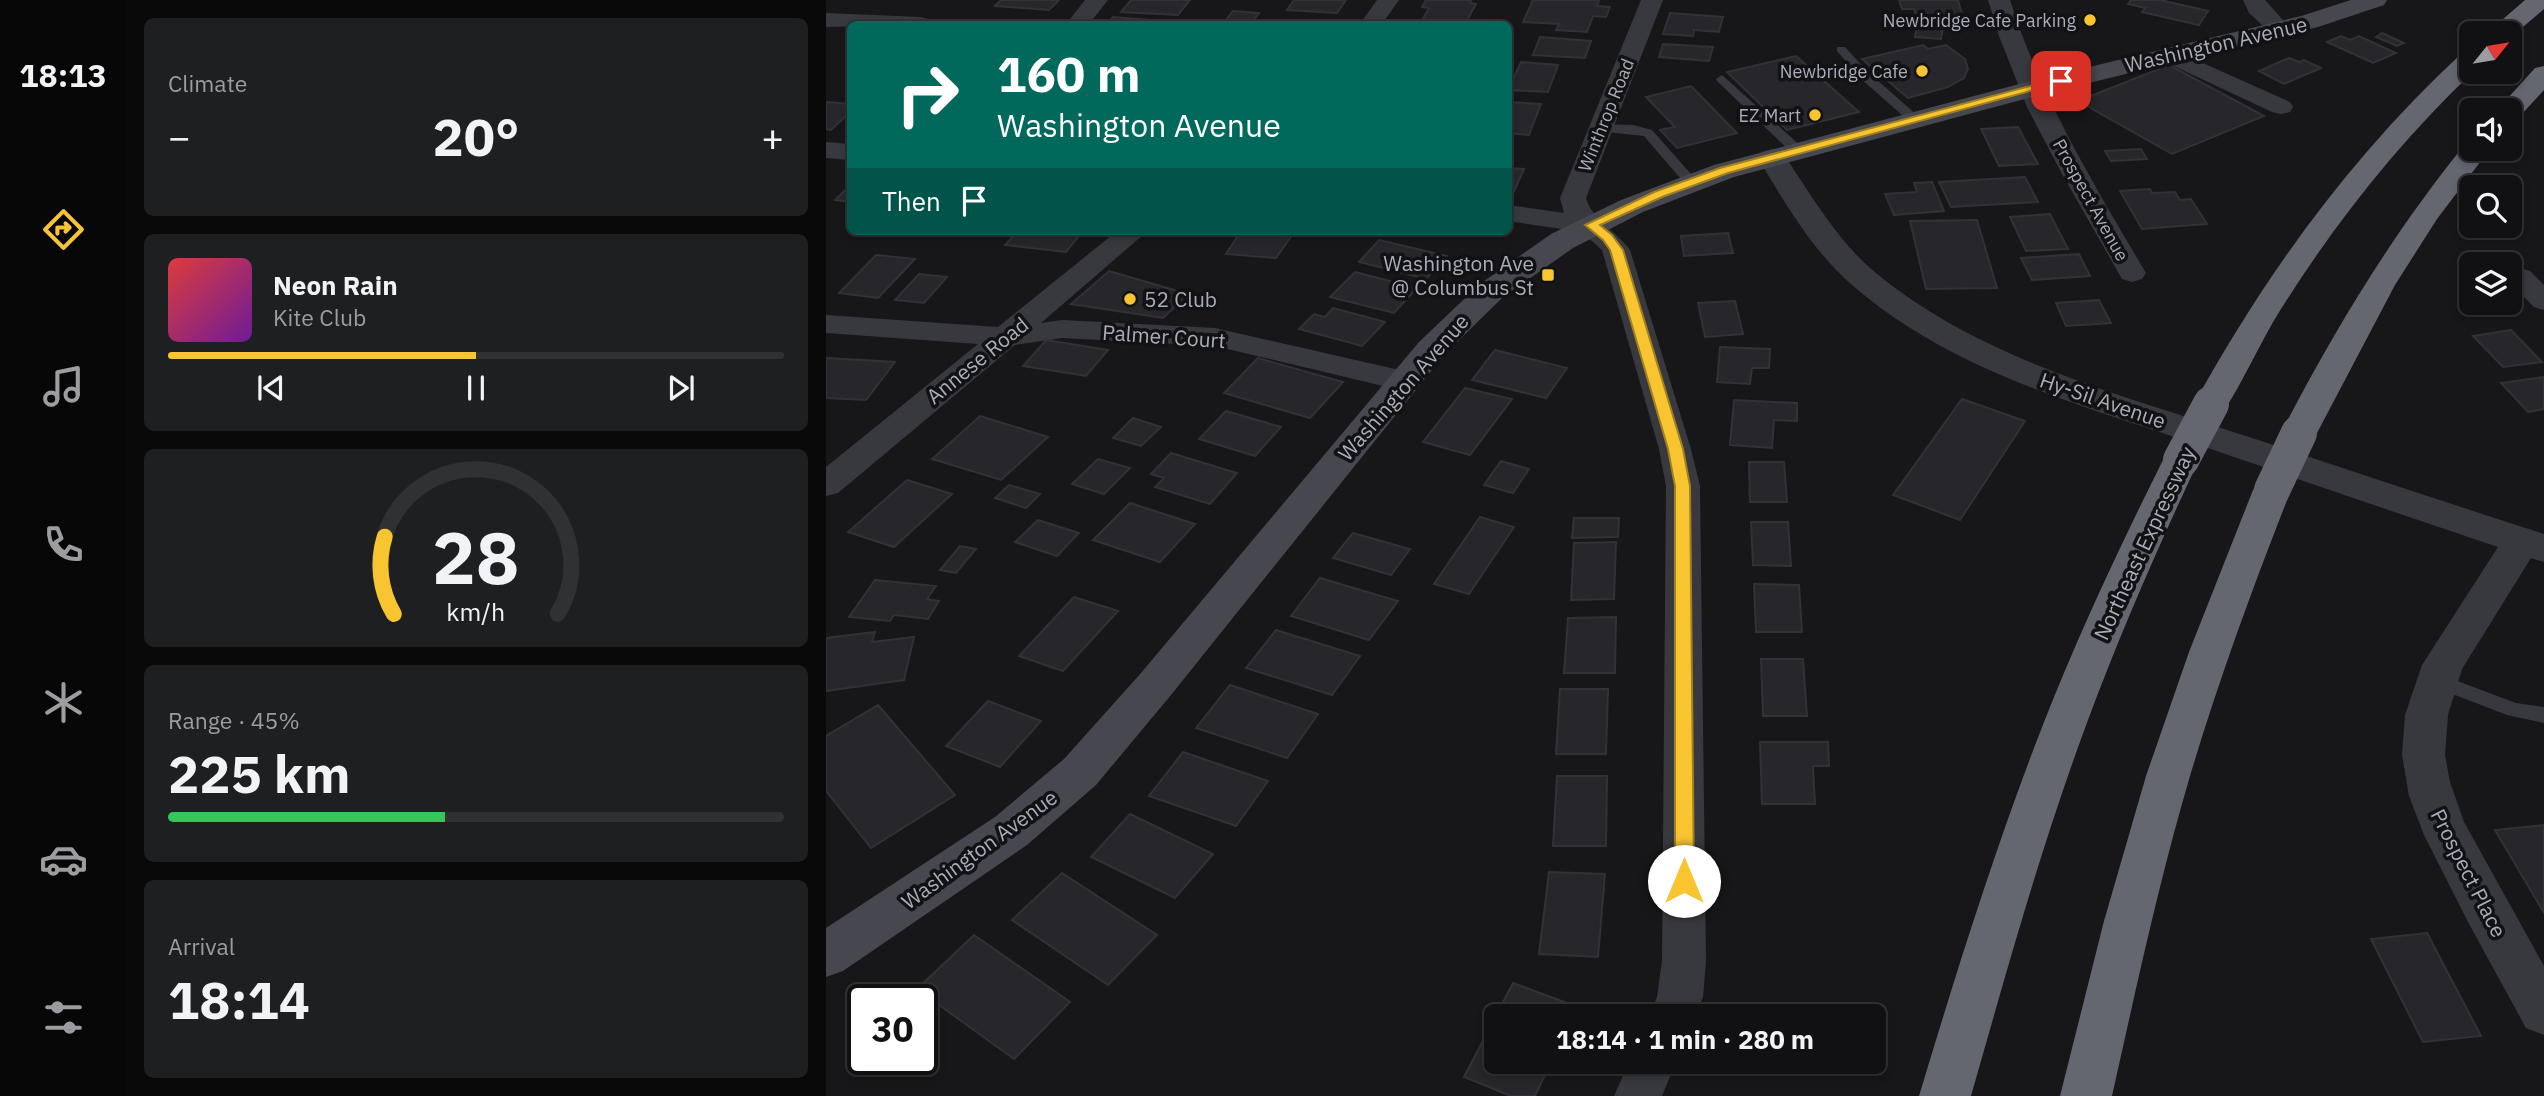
<!DOCTYPE html>
<html lang="en">
<head>
<meta charset="utf-8">
<style>
	:root { --surface:#111113; --page:#1e1f21; --text:#f1f3f6; --muted:#9c9da0; --line:#303133; --accent:#f8c531 }
	body { margin:0; font-family:"IBM Plex Sans",sans-serif; background:var(--page); color:var(--text); height:100vh; display:flex; flex-direction:column; font-size:26px; white-space:nowrap }
	* { box-sizing:border-box; margin:0 }
	p { font-size:23px; color:var(--muted) }
	.icon { flex:none; width:38px; height:38px; fill:none; stroke:currentColor; stroke-width:2; stroke-linecap:round; stroke-linejoin:round }
	.map { position:relative; flex:1; overflow:hidden }
	.panel { display:flex; flex-direction:column; gap:18px; padding:18px; background:#09090a; width:700px }
	.panel>* { flex:none }
	.banner { position:absolute; left:21px; top:21px; width:665px; height:214px; border-radius:10px; box-shadow:0 4px 10px #0003,0 0 0 2px var(--line); background:#00695c; color:#fff; overflow:hidden }
	.needle { width:46px; rotate:60deg }
	.controls { position:absolute; left:1633px; top:21px; display:grid; gap:14px }
	.controls a { display:grid; place-items:center; width:63px; height:63px; border-radius:10px; background:var(--surface); box-shadow:0 4px 10px #0003,0 0 0 2px var(--line); font-size:35px }
	.speed { position:absolute; left:21px; top:984px; display:flex; gap:14px; font-size:35px; font-weight:700; text-align:center }
	.speed>* { display:grid; place-content:center; width:91px; height:91px; border-radius:50%; background:var(--surface); box-shadow:0 4px 10px #0003,0 0 0 2px var(--line); line-height:1 }
	.speed .limit { border:4px solid #111; border-radius:10px; background:#fff; color:#111 }
	.pin { position:absolute; display:grid; place-items:center; width:60px; height:60px; color:#fff; margin:-30px; border-radius:14px; box-shadow:0 4px 10px #0006 }
	.me { position:absolute; width:77px; margin:-38px; rotate:0deg; stroke-linejoin:round; filter:drop-shadow(0 0 5px #0008) }
	.turn { display:flex; align-items:center; gap:24px; height:147px; padding:0 35px; font-size:32px }
	.turn .icon { width:91px; height:91px; stroke-width:2.5 }
	.turn b { display:block; font-size:49px; line-height:60px }
	.then { display:flex; align-items:center; height:66px; padding:0 35px; background:#0003; gap:14px; font-size:26px }
	.big { font-size:52px; font-weight:700; line-height:1.1 }
	.panel .card { flex:1; display:flex; flex-direction:column; justify-content:center; gap:10px; min-width:0; padding:0 24px; border-radius:10px; background:var(--page) }
	.panel .dial { align-items:center; gap:0 }
	.dial svg { height:182px; overflow:visible; fill:none; stroke:var(--line); stroke-width:7; stroke-linecap:round; text-anchor:middle }
	.dial text { fill:var(--text); stroke:none }
	.song { display:flex; align-items:center; gap:21px }
	.cover { width:84px; height:84px; border-radius:10px; background:linear-gradient(135deg,hsl(0 70% 55%),hsl(280 70% 35%)) }
	.played { height:7px; border-radius:4px; background:linear-gradient(90deg,var(--accent) 50%,var(--line) 50%) }
	.keys { display:flex; justify-content:space-around; direction:ltr }
	.heat { display:flex; justify-content:space-between; align-items:center; font-size:38px; direction:ltr }
	.charge { height:10px; border-radius:5px; background:linear-gradient(90deg,#34c759 45%,var(--line) 0) }
	.trip { position:absolute; left:658px; top:1004px; width:402px; height:70px; border-radius:10px; background:var(--surface); box-shadow:0 4px 10px #0003,0 0 0 2px var(--line); font-weight:700; line-height:70px; text-align:center }
	main { display:flex; flex:1; min-height:0 }
	.menu { display:flex; flex-direction:column; width:126px; justify-content:space-around; align-items:center; background:#070708; color:var(--muted) }
	.menu .icon { width:49px; height:49px }
	.menu .current { color:var(--accent) }
	.menu b { font-size:32px; color:var(--text) }
	.map>svg:first-child { display:block }
	.building { fill:#27272b; stroke:#323136; stroke-width:2 }
	.lines { fill:none; stroke-linecap:round; stroke-linejoin:round }
	.service { fill:#38393f; fill-rule:evenodd }
	.minor { fill:#38393f; fill-rule:evenodd }
	.tertiary { fill:#38393f; fill-rule:evenodd }
	.secondary { fill:#46474f; fill-rule:evenodd }
	.motorway { fill:#646670; fill-rule:evenodd }
	.motorway-bridge { stroke:#646670; stroke-width:36 }
	.route { fill:#f8c531; stroke:#a18020; stroke-width:2 }
	.poi-dot { fill:#f8c531; stroke:#121214; stroke-width:2.5 }
	.labels { text-anchor:middle; dominant-baseline:central; stroke-width:7; stroke-linejoin:round; paint-order:stroke }
	.far-poi-label { font-size:18px; fill:#a9adba; stroke:#121214; text-anchor:end }
	.far-street-label { font-size:18px; fill:#a9adba; stroke:#121214 }
	.street-label { font-size:21px; fill:#a9adba; stroke:#121214 }
	.poi-label { font-size:21px; fill:#a9adba; stroke:#121214; text-anchor:end }
</style>
</head>
<body>
<main>
<nav class="menu">
<b>18:13</b>
<svg class="icon current" aria-label="directions" viewBox="0 0 24 24"><path d="M12 3l9 9-9 9-9-9zM9 14v-3h6M13 9l2 2-2 2"/></svg>
<svg class="icon" aria-label="music" viewBox="0 0 24 24"><path d="M9 18V5l10-2v13"/><circle cx="6" cy="18" r="3"/><circle cx="16" cy="16" r="3"/></svg>
<svg class="icon" aria-label="phone" viewBox="0 0 24 24"><path d="M5 4h4l2 5-3 2q2 4 5 5l2-3 5 2v4C11 20 4 13 5 4z"/></svg>
<svg class="icon" aria-label="climate" viewBox="0 0 24 24"><path d="M12 3v18M4 7l16 10M4 17L20 7"/></svg>
<svg class="icon" aria-label="car" viewBox="0 0 24 24"><path d="M5 17H2v-5l4-1 3-4h7l3 4 3 1v5h-3M9 17h6M6 11h13"/><circle cx="7" cy="17" r="2"/><circle cx="17" cy="17" r="2"/></svg>
<svg class="icon" aria-label="filters" viewBox="0 0 24 24"><path d="M4 7h16M4 17h16"/><circle cx="9" cy="7" r="2"/><circle cx="15" cy="17" r="2"/></svg>
</nav>
<section class="panel">
<div class="card"><p>Climate</p>
<div class="heat"><a>−</a><b class="big">20°</b><a>+</a></div>
</div>
<div class="card">
<div class="song"><i class="cover"></i><div><b>Neon Rain</b><p>Kite Club</p></div></div>
<div class="played"></div>
<div class="keys"><svg class="icon" aria-label="previous" viewBox="0 0 24 24"><path d="M18 5L8 12l10 7zM5 5v14"/></svg><svg class="icon" aria-label="pause" viewBox="0 0 24 24"><path d="M8 5v14M16 5v14"/></svg><svg class="icon" aria-label="next" viewBox="0 0 24 24"><path d="M6 5l10 7-10 7zM19 5v14"/></svg></div>
</div>
<div class="card dial"><svg viewBox="0 0 100 80">
<path d="M14 69A42 42 0 1 1 86 69"/>
<path d="M14 69A42 42 0 0 1 10 35" stroke="#f8c531"/>
<text x="50" y="56" font-size="32" font-weight="700">28</text>
<text x="50" y="72" font-size="11">km/h</text>
</svg></div>
<div class="card"><p>Range · 45%</p><b class="big">225 km</b><div class="charge"></div></div>
<div class="card"><p>Arrival</p><b class="big">18:14</b></div>
</section>
<div class="map">
<svg width="1718" height="1096" viewBox="0 0 1718 1096">
	<rect width="100%" height="100%" fill="#171719"/>
	<path class="building" d="M175,0h58l-10,10 -54,-4z
		M305,0h59l-12,15 -57,-3z
		M468,0h52l-9,13 -50,-3z
		M600,0h45l-1,3 6,1 -11,20 -44,-2 8,-14 -7,-1z
		M707,0h66l-2,6 13,1 -4,10 -13,-1 -6,16 -31,-2 3,-6 -36,-2z
		M1073,0h59l4,14 -46,1 -2,-6h-12z
		M1305,0h29l48,11 -9,14 -57,-13 3,-4 -17,-4z
		M407,11l26,2 -7,9 -26,-2z
		M844,13l53,4 -4,15 -25,-2 -1,6 -30,-2z
		M287,17l51,4 -4,3h-53z
		M1092,17l25,2 -1,7 -25,-2z
		M436,20l58,4h-61z
		M1091,25l26,2 -2,12 -26,-2z
		M1556,33l22,10 -7,3 -21,-9z
		M1515,36l9,4 9,-4 37,17 -23,10 -46,-21z
		M714,37l51,4 -6,17 -52,-3z
		M837,44l50,3 -4,14 -50,-4z
		M1097,45l5,4 18,-4 19,14 3,10 -4,9 -16,9 -40,11 -46,-39z
		M970,56l63,56 -72,18 -60,-58z
		M1463,58l10,4 5,-2 17,8 -37,16 -25,-13z
		M695,62l37,3 -10,27 -40,-2z
		M1343,65l95,51 -92,38 -94,-53z
		M865,86l46,47 -60,15 -17,-18 15,-3 -29,-30z
		M0,102l24,2v8l-19,18 -5,-1z
		M682,102l33,2 -12,31 -21,-2z
		M1192,127l20,37 -39,2 -18,-37z
		M1315,149l6,10 -36,2 -6,-10z
		M682,168l16,1 -10,23 -6,-1z
		M1199,177l13,25 -87,5 -12,-25z
		M1106,182l12,29 -50,4 -9,-21 32,-2 -3,-9z
		M20,189l4,1v12l-15,-2z
		M1324,189l2,4 23,-1 5,8 11,-1 16,25 -65,5 -22,-38z
		M1224,214l18,35 -42,2 -16,-34z
		M1151,220l20,68 -71,1 -16,-68z
		M192,231h65l-17,21 -61,-7z
		M415,231h54l-19,27 -50,-4z
		M902,233l5,20 -49,3 -3,-20z
		M553,240l68,16 -21,23 -67,-17z
		M1253,254l11,22 -58,4 -11,-22z
		M50,255l39,4 -37,39 -39,-5z
		M283,271l79,23 -25,24 -92,-14z
		M529,272l62,16 -23,25 -64,-16z
		M93,274l28,3 -23,26 -29,-3z
		M1273,300l12,23 -45,3 -10,-23z
		M909,301l8,33 -38,3 -7,-34z
		M507,308l52,14 -23,24 -63,-17 15,-15 11,3z
		M1685,330l31,32 -39,5 -30,-31z
		M220,340l62,10 -22,26 -63,-10z
		M894,347l50,2 -1,19h-17l-2,16 -33,-2z
		M669,350l72,18 -21,30 -74,-18z
		M0,358l69,4 -29,38 -40,-2z
		M432,358l42,12 43,12 -33,36 -86,-25z
		M1718,377v32l-16,3 -27,-29z
		M639,388l47,11 -42,56 -47,-13z
		M1136,399l63,22 -65,99 -67,-25z
		M908,400l63,3v18l-23,-1 -2,28 -42,-3z
		M400,411l55,16 -26,29 -56,-17z
		M154,416l68,21 -47,43 -69,-21z
		M307,418l28,9 -20,19 -28,-8z
		M345,453l66,20 -27,31 -55,-17 9,-9 -13,-4z
		M272,459l32,9 -26,26 -32,-10z
		M675,461l28,8 -16,24 -29,-8z
		M923,462h35l3,40h-37z
		M81,480l45,14 -58,53 -46,-15z
		M183,485l31,9 -14,14 -31,-10z
		M304,503l65,21 -35,38 -67,-22z
		M654,517l34,10 -45,67 -35,-10z
		M748,518h45l-1,19 -46,1z
		M212,520l41,13 -22,23 -42,-14z
		M925,522h37l3,44 -38,-1z
		M527,533l57,16 -19,26 -58,-17z
		M790,542l-2,57 -43,1 3,-57z
		M134,546l16,3 -20,24 -16,-3z
		M494,578l78,23 -29,39 -78,-24z
		M49,580l61,6 -9,13 12,2 -11,18 -34,-4 -4,6 -41,-4z
		M928,584l45,1 3,47h-46z
		M248,597l44,14 -55,60 -44,-15z
		M790,617l-1,56h-51l4,-55z
		M450,630l84,26 -28,39 -86,-27z
		M49,632l-3,10 42,-5 -10,43 -78,11v-53z
		M935,659h42l4,57h-44z
		M404,685l88,29 -31,44 -91,-30z
		M734,689h48l-2,65h-50z
		M162,701l53,20 -41,46 -54,-21z
		M52,705l77,90 -84,53 -45,-57v-55z
		M934,742h68l1,24h-16l2,38h-53z
		M357,752l85,29 -32,45 -87,-30z
		M731,776h50l-1,70h-53z
		M304,814l83,40 -38,44 -84,-41z
		M1718,825v88l-49,-83z
		M723,872l56,2 -7,83 -59,-3z
		M236,873l95,62 -49,50 -96,-65z
		M1601,933l54,103 -58,6 -52,-103z
		M148,935l96,67 -56,57 -97,-70z
		M687,983l65,24 -5,10h-77v45h55l-16,34h-24l-47,-19z"/>
	<g class="lines">
		<path class="service" d="M1011,47h8l23,25 51,45v6h-8l-51,-45 -23,-27z
			M896,75l81,73v6h-10l-75,-72 -2,-3z
			M775,124l32,1 19,5 46,52 -2,3h-10l-42,-49 -47,-5 -2,-3z
			M1610,673l80,30 28,4v16l-37,-8 -78,-30 -3,-5 3,-5z"/>
		<path class="minor" d="M259,0h23l-19,24h-23z
			M551,0h22l-17,24h-22z
			M815,0h22l-77,198c4,19 32,35 44,52l61,199 9,37 6,475 -3,36 -8,20h-46l8,-20 5,-36 4,-475 -7,-37 -57,-199 -20,-18 -74,-11v-16l56,8 -4,-15z
			M1162,0h22c31,98 84,185 136,273l-4,6 -10,3 -10,-3 -60,-105 -35,-67 -28,-71z
			M1417,0h22l26,29 -3,5h-16l-23,-21z
			M0,13l94,4 8,2 3,5 -105,3z
			M1343,48l121,54 3,5 -3,5 -9,2 -9,-2 -111,-52 -4,-5 4,-5z
			M0,142l24,2v16l-24,-2z
			M291,231h23l3,4 -102,88 21,-3 153,8 189,43 11,3 5,7 -5,7 -11,3 -189,-45 -153,-8 -47,7 -177,148 -12,3v-29l152,-123 -152,-11v-18l172,12z
			M1694,268l10,3 14,14v25l-10,-3 -24,-24v-12z
			M803,1062h47l-14,34h-48z"/>
		<path class="tertiary" d="M946,149l10,3c29,42 54,88 94,121 101,83 229,117 351,157 106,34 211,70 317,104v28l-13,-4 -69,111 -14,46 -3,40 5,27 14,40 80,144v69l-18,-7 -58,-106 -44,-87 -15,-39 -7,-41 3,-40 17,-50 76,-118c-99,-33 -197,-67 -296,-101 -122,-41 -251,-75 -350,-161 -40,-35 -67,-82 -94,-127l4,-6z"/>
		<path class="secondary" d="M1525,0h36l-3,5 -66,22 -278,68 -306,82 -91,35 -70,36 -71,50 -59,58 -272,339 -75,90 -69,60 -184,126 -17,6v-49l169,-111 69,-58 77,-86 278,-331 61,-58 71,-50 70,-34 93,-35 309,-82 278,-67z"/>
		<path class="motorway" d="M1699,0h19v9l-34,29v-5h-23z
			M1645,51l2,21c-75,71 -137,150 -192,237 -21,33 -36,70 -58,103l-12,3 -12,-3 -5,-8c72,-131 158,-249 268,-351z
			M1718,66v24l-24,26 -10,2v-8h-13l38,-42z
			M1645,142v7h19l-53,70 -42,66 -78,148 -5,8 -13,4 -13,-4 -5,-8c53,-103 112,-200 185,-290z
			M1355,448l13,3 5,9c-40,85 -78,171 -111,260 -46,123 -81,250 -117,376h-52c38,-126 77,-251 125,-374 35,-89 76,-176 119,-262l5,-9z
			M1446,477l13,4 6,9c-37,94 -72,189 -101,286 -31,105 -54,213 -78,320h-52l44,-175 42,-145 43,-124 64,-162 6,-9z"/>
		<path class="motorway-bridge" d="M1355,460l30,-56
			M1446,490l27,-57"/>
	</g>
	<path class="route" d="M1231,79l10,2 -339,92 -66,24 -62,28 12,10 11,15 60,199 7,37 4,395 -3,6 -7,3 -6,-3 -3,-6v-395l-7,-37 -58,-199 -7,-10 -18,-15 69,-33 66,-24z"/>
	<g class="poi-dot">
		<circle cx="1264" cy="20" r="7"/>
		<circle cx="1096" cy="71" r="7"/>
		<circle cx="989" cy="115" r="7"/>
		<rect x="715" y="268" width="14" height="14" rx="3.5"/>
		<circle cx="304" cy="299" r="7"/>
	</g>
	<g class="labels">
		<g class="far-poi-label">
			<text x="1250" y="20">Newbridge Cafe Parking</text>
			<text x="1082" y="71">Newbridge Cafe</text>
			<text x="975" y="115">EZ Mart</text>
		</g>
		<g class="far-street-label">
			<text transform="translate(780 115) rotate(-68)">Winthrop Road</text>
			<text transform="translate(1265 200) rotate(61)">Prospect Avenue</text>
		</g>
		<g class="street-label">
			<text transform="translate(1390 44) rotate(-13)">Washington Avenue</text>
			<text transform="translate(338 336) rotate(4)">Palmer Court</text>
			<text transform="translate(151 360) rotate(-39)">Annese Road</text>
			<text transform="translate(577 387) rotate(-49)">Washington Avenue</text>
			<text transform="translate(1277 400) rotate(19)">Hy-Sil Avenue</text>
			<text transform="translate(1318 543) rotate(-65)">Northeast Expressway</text>
			<text transform="translate(153 849) rotate(-36)">Washington Avenue</text>
			<text transform="translate(1643 873) rotate(63)">Prospect Place</text>
		</g>
		<g class="poi-label">
			<text x="708" y="263">Washington Ave<tspan x="708" dy="24">@ Columbus St</tspan></text>
			<text x="318" y="299" text-anchor="start">52 Club</text>
		</g>
	</g>
</svg>
<div class="controls">
<a><svg class="needle" viewBox="-14 -14 28 28"><path d="M0-13l5 13h-10z" fill="#e53935"/><path d="M0 13l5-13h-10z" fill="#9c9da0"/></svg></a>
<a><svg class="icon" aria-label="sound" viewBox="0 0 24 24"><path d="M4 9h4l5-4v14l-5-4H4zM17 9q2 3 0 6"/></svg></a>
<a><svg class="icon" aria-label="search" viewBox="0 0 24 24"><circle cx="10" cy="10" r="6"/><path d="M15 15l6 6"/></svg></a>
<a><svg class="icon" aria-label="layers" viewBox="0 0 24 24"><path d="M12 4l9 5-9 5-9-5zM3 14l9 5 9-5"/></svg></a>
</div>
<div class="speed"><div class="limit">30</div></div>
<div class="pin" style="left:1235px;top:81px;background:#d93025"><svg class="icon" aria-label="arrive" viewBox="0 0 24 24"><path d="M6 21V4h12l-3 4 3 4H6"/></svg></div>
<svg class="me" style="left:858px;top:881px" viewBox="-20 -20 40 40"><circle r="19" fill="#fff"/><path d="M0-13L10 11 0 6-10 11z" fill="#f8c531"/></svg>
<div class="trip">18:14 · 1 min · 280 m</div>
<div class="banner">
<div class="turn"><svg class="icon" aria-label="right" viewBox="0 0 24 24"><path d="M7 20v-9h11M14 6l5 5-5 5"/></svg><div><b>160 m</b>Washington Avenue</div></div>
<div class="then">Then<svg class="icon" aria-label="arrive" viewBox="0 0 24 24"><path d="M6 21V4h12l-3 4 3 4H6"/></svg></div>
</div>
</div>
</main>
</body>
</html>
